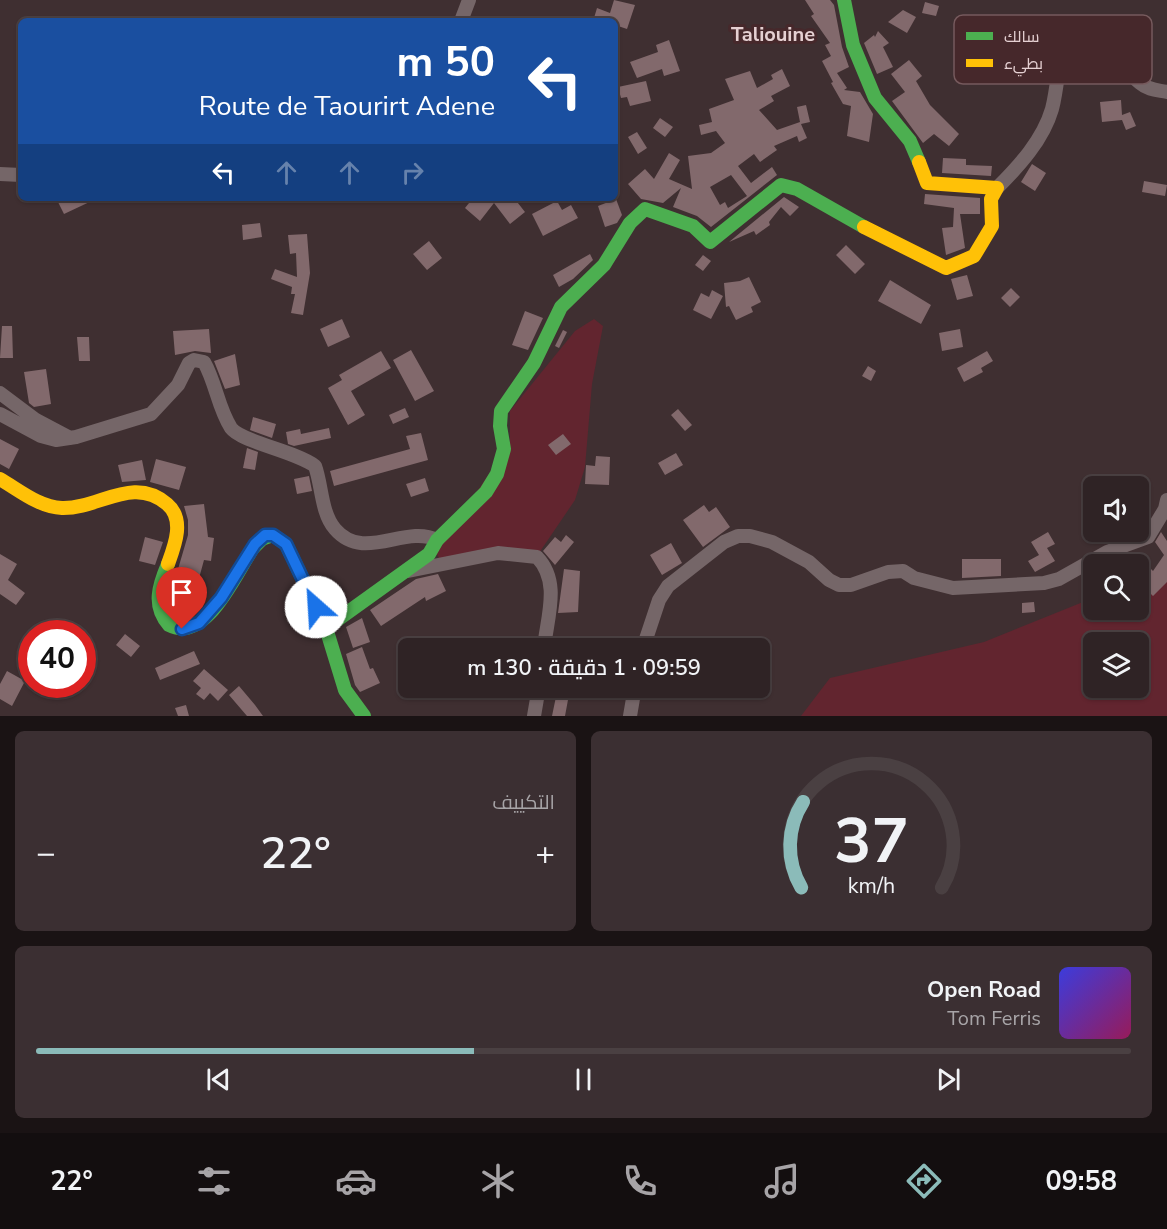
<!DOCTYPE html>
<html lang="ar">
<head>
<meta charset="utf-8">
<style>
	:root { --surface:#2f2325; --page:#3b2f32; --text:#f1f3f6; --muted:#a7a4a7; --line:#4a4042; --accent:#8bbbb9 }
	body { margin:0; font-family:"Nunito Sans",Cairo,sans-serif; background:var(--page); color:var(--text); direction:rtl; height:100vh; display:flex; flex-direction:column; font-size:22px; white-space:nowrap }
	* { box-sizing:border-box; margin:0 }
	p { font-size:20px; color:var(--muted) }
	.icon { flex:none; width:33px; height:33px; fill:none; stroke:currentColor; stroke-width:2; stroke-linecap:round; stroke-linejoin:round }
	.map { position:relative; height:716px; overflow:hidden; direction:ltr }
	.details { display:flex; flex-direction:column; gap:15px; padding:15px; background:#1a1314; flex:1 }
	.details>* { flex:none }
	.banner { position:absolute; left:18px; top:18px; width:600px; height:183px; border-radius:9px; box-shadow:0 2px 4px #0004,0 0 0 2px var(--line); direction:rtl; background:#1a4fa0; color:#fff; overflow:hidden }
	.controls { position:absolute; left:1083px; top:476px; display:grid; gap:12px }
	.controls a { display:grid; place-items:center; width:66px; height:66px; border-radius:9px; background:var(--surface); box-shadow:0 2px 4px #0004,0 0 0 2px var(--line); font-size:30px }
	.speed { position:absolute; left:18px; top:620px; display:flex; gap:12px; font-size:30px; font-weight:700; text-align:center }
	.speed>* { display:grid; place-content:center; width:78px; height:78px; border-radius:50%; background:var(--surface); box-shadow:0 2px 4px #0004,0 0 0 2px var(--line); line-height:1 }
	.speed .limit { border:9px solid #d22; background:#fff; color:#111 }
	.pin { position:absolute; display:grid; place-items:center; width:51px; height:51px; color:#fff; margin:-62px -26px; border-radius:50% 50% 50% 0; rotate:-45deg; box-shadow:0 0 6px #0007 }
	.pin .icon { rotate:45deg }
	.me { position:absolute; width:66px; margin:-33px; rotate:334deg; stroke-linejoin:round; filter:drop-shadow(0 0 4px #0008) }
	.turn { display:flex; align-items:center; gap:21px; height:126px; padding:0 24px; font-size:27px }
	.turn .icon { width:78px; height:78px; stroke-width:2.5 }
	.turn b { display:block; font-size:42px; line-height:51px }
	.lanes { display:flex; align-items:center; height:57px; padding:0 24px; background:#0003; justify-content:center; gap:30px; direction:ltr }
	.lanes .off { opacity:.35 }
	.big { font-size:45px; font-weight:600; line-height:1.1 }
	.details .card { flex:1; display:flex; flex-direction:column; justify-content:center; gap:9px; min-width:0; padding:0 21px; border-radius:9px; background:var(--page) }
	.details .dial { align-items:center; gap:0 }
	.dial svg { height:156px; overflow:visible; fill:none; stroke:var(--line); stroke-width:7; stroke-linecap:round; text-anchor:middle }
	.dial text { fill:var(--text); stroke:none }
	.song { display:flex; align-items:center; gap:18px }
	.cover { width:72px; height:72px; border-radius:9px; background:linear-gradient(135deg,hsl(240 70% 55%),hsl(330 70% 35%)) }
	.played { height:6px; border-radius:3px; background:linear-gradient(90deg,var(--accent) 40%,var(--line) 40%) }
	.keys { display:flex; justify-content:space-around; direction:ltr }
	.heat { display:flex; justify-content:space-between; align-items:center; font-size:33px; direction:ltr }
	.details .tiles { flex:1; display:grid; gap:15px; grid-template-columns:1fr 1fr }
	.card:last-child { grid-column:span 2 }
	.trip { position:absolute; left:398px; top:638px; width:372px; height:60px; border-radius:9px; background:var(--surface); box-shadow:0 2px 4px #0004,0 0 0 2px var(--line); font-weight:600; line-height:60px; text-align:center; direction:rtl }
	.tabs { display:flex; height:96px; justify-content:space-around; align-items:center; background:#130e0f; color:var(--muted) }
	.tabs .icon { width:42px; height:42px }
	.tabs .active { color:var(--accent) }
	.tabs b { font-size:27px; color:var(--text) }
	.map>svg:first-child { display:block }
	.green { fill:#62252f; fill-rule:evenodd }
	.building { fill:#82696c; fill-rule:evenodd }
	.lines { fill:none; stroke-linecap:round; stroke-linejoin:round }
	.street { stroke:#756668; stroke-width:14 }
	.fast { stroke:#4caf50; stroke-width:14 }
	.slow { stroke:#ffc107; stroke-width:14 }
	.route-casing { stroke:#114b97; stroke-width:15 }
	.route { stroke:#1a73e8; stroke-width:10 }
	.labels { text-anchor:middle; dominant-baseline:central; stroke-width:6; stroke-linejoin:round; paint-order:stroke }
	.quarter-label { font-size:20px; font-weight:bold; fill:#e5d0d2; stroke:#46282b }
	.key { fill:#46282b; stroke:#765a5d; stroke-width:1.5 }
	.key-label { font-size:16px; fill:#e5d0d2 }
</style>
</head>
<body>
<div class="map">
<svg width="1167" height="716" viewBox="0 0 1167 716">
	<rect width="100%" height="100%" fill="#3f2f31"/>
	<path class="green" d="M594,319l9,7 -11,58 -7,83 -10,33 -36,53 -33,-6 -66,13 -4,-8 74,-109v-32l65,-80z
		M1167,568v148h-366l29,-38 154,-36 109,-44 1,11h44l1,-30zM1094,642h44v45h-44z"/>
	<path class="building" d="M614,0l21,5 -8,24 -12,-4v-4l-21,-3 3,-10 13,5z
		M805,0h25l4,5 8,42 7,20 -12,6 10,15 -3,2 16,2 13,22 -4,28 -22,-6 4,-30 -8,-2 -12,-21 2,-1 -11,-21 9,-5 -6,-11 5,-2 -19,-27 3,-2z
		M925,2l14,4 -3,10 -14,-3z
		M903,10l13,7 -9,16 -19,-11z
		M878,31l11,12 -6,4 10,20 -16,7 -13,-31 10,-8 1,2z
		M669,40l11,31 -16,5 -2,-7 -25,9 -7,-16 28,-10 -2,-7z
		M909,60l13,16 -6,5 14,24 29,29 -10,12 -15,-12 -11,9 -31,-42 13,-9 -14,-18z
		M782,69l8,17 -19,10 3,5 -15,9 18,20 23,-8 -3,-15 9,-2 4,17 -9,2 6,14 -8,4 -2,-6 -23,10 3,4 -17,12 -6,-8 -16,12 13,17 21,-16 5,8 -66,52 -14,-11 -24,-9 8,-19 -18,15 -22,-4 -13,-15 17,-15 9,10 15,-26 11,7 -11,19 23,10 -4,-33 23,-3 14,-10 -9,-12 -15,4 -2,-10 13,-3 -3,-13 25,-9 -9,-21 25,-8 7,17 16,-9 -2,-4zM731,175l16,21 -19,12 -3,-6 -5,3 -10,-18z
		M646,81l5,20 -21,5 -3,-9 -6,1 -3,-11z
		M1121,100l1,15 8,-3 6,14 -10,4 -4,-10 -20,2 -2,-20z
		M660,118l13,9 -8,10 -12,-9z
		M637,132l10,16 -9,6 -10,-17z
		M943,158l23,1v6l26,1 -1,10 -49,-3z
		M1032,164l14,9 -11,18 -14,-9z
		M1144,181l23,4 -2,11 -23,-4z
		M925,194l55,4v16h-20l5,34 -19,7 -4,-27 11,-1 1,-19 -30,-4z
		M784,197l15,10 -9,9 -9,-9 -12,15 1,3 -14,10 -2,-4 -25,11z
		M56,198h42l-34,16z
		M473,198h41l11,14 -15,12 -16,-21 -14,18 -15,-13z
		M616,199l6,16 -5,8 -12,4 -7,-21z
		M557,201l5,9 9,-5 7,13 -35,18 -11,-22z
		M260,223l2,14 -19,3 -1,-15z
		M307,234l3,39 -7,42 -12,-2 4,-19h-4l1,-7 -21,-8 4,-10 22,8 -1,-24 -6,1 -2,-19z
		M429,241l13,17 -15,12 -14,-16z
		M846,245l19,19 -10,10 -19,-19z
		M590,254l3,6 -20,19 -14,8 -6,-12z
		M703,255l8,6 -8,10 -8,-6z
		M967,275l6,21 -16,4 -6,-21z
		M749,277l12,25 -10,5 2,5 -17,8 -7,-14 -3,1 -2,-24 16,-2z
		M890,280l41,25 -10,19 -43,-23z
		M1011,288l9,9 -10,10 -9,-9z
		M712,290l11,6 -12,23 -18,-9 8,-17 8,4z
		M525,311l18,7 -15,32 -16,-5z
		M342,319l8,18 -22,10 -8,-18z
		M2,326h10l1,32h-13z
		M209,329l2,24 -16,-2 -20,4 -2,-24z
		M960,329l3,18 -21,4 -3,-18z
		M563,330l4,2 -8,16 -4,-2z
		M77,337h12l1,24h-11z
		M411,350l23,41 -19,10 -22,-41z
		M381,351l10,17 -40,23 14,24 -17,10 -20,-37 14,-8 -3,-5z
		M987,351l6,10 -12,7 2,4 -19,10 -7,-14z
		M235,354l5,31 -15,4 -11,-28z
		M868,366l8,5 -5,10 -9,-5z
		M46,369l5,35 -17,3 -5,-4 -5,-31z
		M405,408l4,9 -16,7 -4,-9z
		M678,409l14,16 -7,6 -14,-16z
		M253,417l23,7 -4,14 -22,-8z
		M329,428l2,10 -37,8 -6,-2 -2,-12 14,-3 1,5z
		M421,433l7,27 -94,26 -4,-15 80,-22 -4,-13z
		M563,434l8,10 -15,11 -8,-10z
		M0,439l19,10 -10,20 -9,-5z
		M247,448l11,4 -3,18 -12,-2z
		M676,453l7,12 -18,10 -7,-12z
		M596,456l14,1 -1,28 -24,-1 1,-19 9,1z
		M156,459l30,8 -7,23 -29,-8z
		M142,460l4,20 -24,2 -4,-17z
		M309,476l3,15 -15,3 -3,-15z
		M425,478l4,13 -18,6 -5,-13z
		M204,504l4,33 6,1 -3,23 -7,-1 -6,22 -22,-6 12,-41v-15l-4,-14z
		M704,505l5,7 7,-5 14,20 -27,20 -20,-27z
		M1048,532l7,12 -8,4 8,13 -20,11 -7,-11 11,-6 -8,-13z
		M1161,532l6,9v41l-14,14 -15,-15v-3l11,-11 4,4 11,-16 -9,-13z
		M566,535l8,7 -19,23 -12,-14 12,-14 6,5z
		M145,537l18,5 -8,23 -16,-4z
		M671,543l11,20 -20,12 -12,-20z
		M0,554l17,10 -9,16 17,13 -9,12 -16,-11z
		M962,559h39v17l-39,2z
		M564,569l16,2 -2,41 -20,1z
		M438,574l8,17 -20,10 -1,-4 -44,29 -11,-16 46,-31z
		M1034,602l1,10 -13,1v-10z
		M362,618l8,24 -17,6 -7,-21z
		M125,634l15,12 -9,11 -15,-12z
		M362,647l8,22 3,-1 7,15 -20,9 -5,-7 -9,-31z
		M194,651l6,13 -40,16 -5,-12z
		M204,669l24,21 -10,11 -8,-8 -6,7 -8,-6 5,-6 -8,-7z
		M7,671l18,10 -13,25 -12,-7v-15z
		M239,686l16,19 8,11h-16l-18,-21z
		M558,687l12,2 -5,27h-13z
		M186,705l3,11h-11l-3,-8z"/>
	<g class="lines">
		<path class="street" d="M461,21l8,-21
			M0,174l21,1
			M997,188c22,-22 46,-48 55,-79 6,-23 6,-47 12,-69 32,-28 54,26 76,43 8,7 18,7 27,9
			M0,393l36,27 34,18
			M0,414l41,22 15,4 20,-3 75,-23 27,-29 11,-22 5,-3 10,2c12,21 14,46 27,66 10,14 64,23 84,38 7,19 6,47 20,63 29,34 70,-5 102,11
			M408,571l90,-18 39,4c24,25 10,60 7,91
			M643,648l16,-48 9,-14 56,-44 14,-6h12l22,6 37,20 20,18 10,5h12l37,-13 15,-1 11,7 39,10 91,-5 15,-4 48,-27 41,-15 17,-28 2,-9
			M534,716l5,-29
			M630,716l5,-29"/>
		<path class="fast" d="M844,0l9,45 22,53 35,43 9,21
			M168,564c-9,21 -16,42 1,61 38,19 67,-53 84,-77l9,-9 11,-4 13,9 40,84 19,62 19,26
			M326,628l103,-74 8,-14 49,-48 11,-18 7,-25 -4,-23 1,-15 33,-48 27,-56 43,-42 26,-42 15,-14 48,17 17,16 71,-57 16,4 67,38"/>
		<path class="slow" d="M864,227l82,41 28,-12 18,-30 -1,-27 6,-11 -70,-5 -8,-21
			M0,479c19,11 39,28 62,29 37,1 71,-33 105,-4 18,15 8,41 1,60"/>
	</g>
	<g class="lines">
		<defs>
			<path id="route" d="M182,629l17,-6 22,-25 34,-54 10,-9h8l13,9 30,63"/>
		</defs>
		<use href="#route" class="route-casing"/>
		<use href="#route" class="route"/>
	</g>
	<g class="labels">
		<g class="quarter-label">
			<text x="773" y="34">Taliouine</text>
		</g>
	</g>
	<rect x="954" y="15" width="198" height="69" rx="9" class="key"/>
	<rect x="966" y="32" width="27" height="8" fill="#4caf50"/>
	<rect x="966" y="59" width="27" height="8" fill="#ffc107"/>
	<g class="key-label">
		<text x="1004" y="42">سالك</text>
		<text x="1004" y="69">بطيء</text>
	</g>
</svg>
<div class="controls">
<a><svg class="icon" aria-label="sound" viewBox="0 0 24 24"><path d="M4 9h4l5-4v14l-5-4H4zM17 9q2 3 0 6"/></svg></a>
<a><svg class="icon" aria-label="search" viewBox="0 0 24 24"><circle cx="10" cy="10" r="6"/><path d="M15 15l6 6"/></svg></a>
<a><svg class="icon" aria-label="layers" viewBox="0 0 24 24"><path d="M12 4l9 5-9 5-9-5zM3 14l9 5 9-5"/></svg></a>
</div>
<div class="speed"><div class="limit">40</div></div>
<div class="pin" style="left:182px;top:629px;background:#d93025"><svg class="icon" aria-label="arrive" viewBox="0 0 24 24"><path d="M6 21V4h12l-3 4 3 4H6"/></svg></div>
<svg class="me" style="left:316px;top:607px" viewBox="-20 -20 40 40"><circle r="19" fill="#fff"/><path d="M0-13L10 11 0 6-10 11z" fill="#1a73e8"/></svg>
<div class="trip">09:59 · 1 دقيقة · 130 m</div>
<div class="banner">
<div class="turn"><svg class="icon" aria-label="left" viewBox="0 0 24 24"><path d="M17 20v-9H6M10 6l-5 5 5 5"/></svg><div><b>50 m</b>Route de Taourirt Adene</div></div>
<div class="lanes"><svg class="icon" aria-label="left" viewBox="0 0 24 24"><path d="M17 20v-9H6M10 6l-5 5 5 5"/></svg><svg class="icon off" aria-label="ahead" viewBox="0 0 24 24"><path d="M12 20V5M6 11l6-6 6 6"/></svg><svg class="icon off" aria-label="ahead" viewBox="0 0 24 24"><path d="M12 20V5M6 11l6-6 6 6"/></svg><svg class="icon off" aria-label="right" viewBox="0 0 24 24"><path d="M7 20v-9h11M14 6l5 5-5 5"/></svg></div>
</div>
</div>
<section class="details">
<div class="tiles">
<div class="card dial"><svg viewBox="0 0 100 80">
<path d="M14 69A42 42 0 1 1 86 69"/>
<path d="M14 69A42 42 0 0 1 15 25" stroke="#8bbbb9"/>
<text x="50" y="56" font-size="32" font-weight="700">37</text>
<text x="50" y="72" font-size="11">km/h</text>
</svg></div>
<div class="card"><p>التكييف</p>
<div class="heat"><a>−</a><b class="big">22°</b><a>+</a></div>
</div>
<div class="card">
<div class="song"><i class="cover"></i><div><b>Open Road</b><p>Tom Ferris</p></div></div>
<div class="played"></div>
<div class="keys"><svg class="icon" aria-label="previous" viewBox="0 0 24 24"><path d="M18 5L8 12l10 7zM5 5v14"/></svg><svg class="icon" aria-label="pause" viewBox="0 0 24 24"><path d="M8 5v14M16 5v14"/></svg><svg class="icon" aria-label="next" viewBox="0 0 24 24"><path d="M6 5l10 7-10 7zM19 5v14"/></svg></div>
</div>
</div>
</section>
<nav class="tabs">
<b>09:58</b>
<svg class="icon active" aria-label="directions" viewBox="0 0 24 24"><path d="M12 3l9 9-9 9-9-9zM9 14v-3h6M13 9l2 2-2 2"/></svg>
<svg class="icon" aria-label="music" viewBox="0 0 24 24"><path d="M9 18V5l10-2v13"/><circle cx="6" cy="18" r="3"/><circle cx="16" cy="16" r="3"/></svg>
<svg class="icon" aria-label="phone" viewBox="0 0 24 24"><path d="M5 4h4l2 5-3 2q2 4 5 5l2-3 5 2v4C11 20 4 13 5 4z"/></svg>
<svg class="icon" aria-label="climate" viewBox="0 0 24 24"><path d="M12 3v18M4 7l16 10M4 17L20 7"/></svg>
<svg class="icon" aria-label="car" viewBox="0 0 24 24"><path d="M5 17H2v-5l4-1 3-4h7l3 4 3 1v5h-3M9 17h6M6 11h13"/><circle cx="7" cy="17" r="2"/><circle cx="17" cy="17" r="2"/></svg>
<svg class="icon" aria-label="filters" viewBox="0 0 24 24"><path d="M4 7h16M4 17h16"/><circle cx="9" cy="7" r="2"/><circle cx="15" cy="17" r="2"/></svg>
<b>22°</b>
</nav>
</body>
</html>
